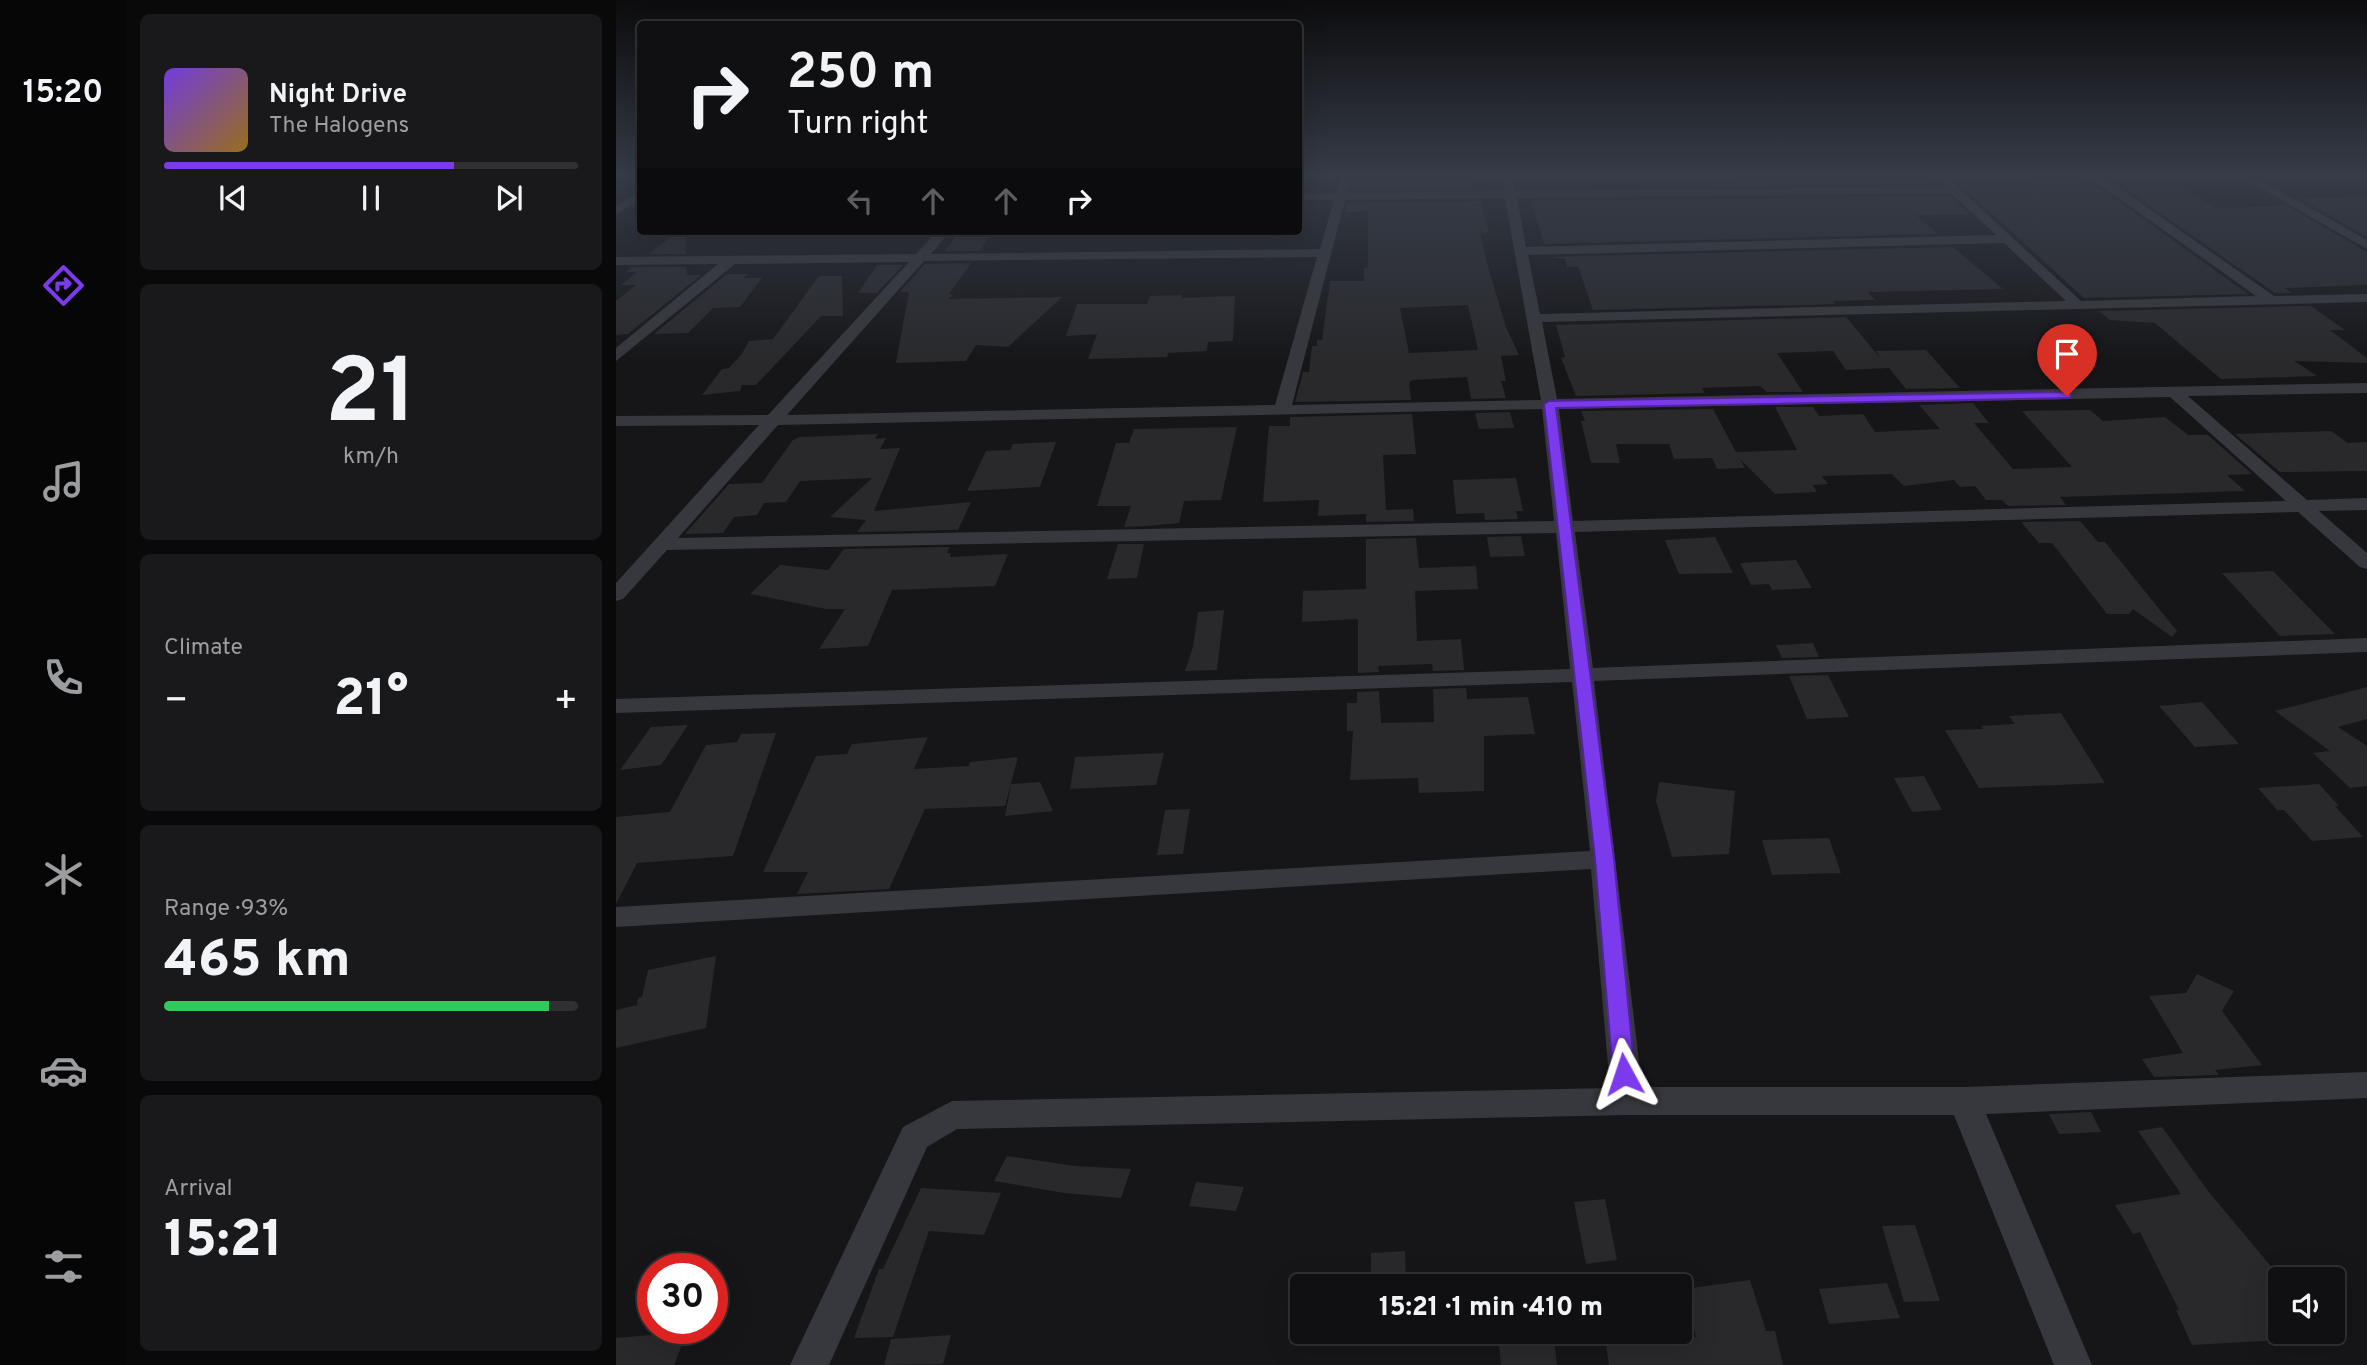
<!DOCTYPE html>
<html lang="en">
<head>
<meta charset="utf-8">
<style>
	:root { --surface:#101012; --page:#19191b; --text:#f1f3f6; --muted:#9c9d9f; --line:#303032; --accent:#7c3aed }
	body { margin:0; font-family:Overpass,sans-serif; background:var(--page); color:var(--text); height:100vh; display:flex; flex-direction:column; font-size:26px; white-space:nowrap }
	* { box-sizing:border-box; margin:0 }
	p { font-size:23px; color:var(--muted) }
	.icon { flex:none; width:38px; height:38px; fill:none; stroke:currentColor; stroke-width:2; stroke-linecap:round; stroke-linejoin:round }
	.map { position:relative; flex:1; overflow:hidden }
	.drawer { display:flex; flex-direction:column; gap:14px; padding:14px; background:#09090a; width:490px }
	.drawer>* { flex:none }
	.guide { position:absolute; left:21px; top:21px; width:665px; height:214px; border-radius:7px; box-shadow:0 7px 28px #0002,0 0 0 2px var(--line); background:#101012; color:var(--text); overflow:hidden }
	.fabs { position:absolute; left:1652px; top:1267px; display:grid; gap:14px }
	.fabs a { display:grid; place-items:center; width:77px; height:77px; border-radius:7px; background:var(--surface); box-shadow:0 7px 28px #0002,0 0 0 2px var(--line); font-size:35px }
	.speed { position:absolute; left:21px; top:1253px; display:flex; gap:14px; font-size:35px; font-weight:700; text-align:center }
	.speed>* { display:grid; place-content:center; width:91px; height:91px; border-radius:50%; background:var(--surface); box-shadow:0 7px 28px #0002,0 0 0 2px var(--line); line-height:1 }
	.speed .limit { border:10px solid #d22; background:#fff; color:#111 }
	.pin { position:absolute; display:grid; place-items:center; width:60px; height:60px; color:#fff; margin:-72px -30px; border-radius:50% 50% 50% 0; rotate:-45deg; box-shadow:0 0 7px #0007 }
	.pin .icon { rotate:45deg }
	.me { position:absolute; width:77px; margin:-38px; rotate:355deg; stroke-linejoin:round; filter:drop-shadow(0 0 5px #0008) }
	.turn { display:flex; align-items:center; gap:24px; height:147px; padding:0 35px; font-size:32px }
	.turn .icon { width:91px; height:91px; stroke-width:2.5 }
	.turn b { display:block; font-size:49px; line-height:60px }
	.lanes { display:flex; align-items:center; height:66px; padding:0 35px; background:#0003; justify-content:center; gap:35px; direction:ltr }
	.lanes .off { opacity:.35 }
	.big { font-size:52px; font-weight:800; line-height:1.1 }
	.drawer .card { flex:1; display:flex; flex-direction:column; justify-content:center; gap:10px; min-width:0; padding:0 24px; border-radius:10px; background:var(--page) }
	.drawer .dial { align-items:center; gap:0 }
	.dial b { font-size:91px; line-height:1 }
	.song { display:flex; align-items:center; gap:21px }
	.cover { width:84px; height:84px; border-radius:10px; background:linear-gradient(135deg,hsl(260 70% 55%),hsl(40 70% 35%)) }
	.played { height:7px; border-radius:4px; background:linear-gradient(90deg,var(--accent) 70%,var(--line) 70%) }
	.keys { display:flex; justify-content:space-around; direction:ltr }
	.heat { display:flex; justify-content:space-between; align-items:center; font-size:38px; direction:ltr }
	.charge { height:10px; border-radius:5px; background:linear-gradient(90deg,#34c759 93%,var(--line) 0) }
	.trip { position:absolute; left:674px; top:1274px; width:402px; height:70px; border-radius:7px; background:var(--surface); box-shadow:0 7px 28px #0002,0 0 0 2px var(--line); font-weight:800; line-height:70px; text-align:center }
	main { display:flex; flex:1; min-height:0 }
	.tab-bar { display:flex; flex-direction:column; width:126px; justify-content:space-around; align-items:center; background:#060607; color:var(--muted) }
	.tab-bar .icon { width:49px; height:49px }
	.tab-bar .active { color:var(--accent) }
	.tab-bar b { font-size:32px; color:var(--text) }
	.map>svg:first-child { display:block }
	.building { fill:#29292c; fill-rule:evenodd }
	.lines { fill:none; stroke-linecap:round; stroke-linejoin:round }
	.minor { fill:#37383d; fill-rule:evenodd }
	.route { fill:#7c3aed; stroke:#51269a; stroke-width:2 }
</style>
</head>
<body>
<main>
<nav class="tab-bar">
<b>15:20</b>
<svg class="icon active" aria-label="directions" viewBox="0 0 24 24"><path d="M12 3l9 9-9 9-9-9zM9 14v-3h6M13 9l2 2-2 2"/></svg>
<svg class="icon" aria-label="music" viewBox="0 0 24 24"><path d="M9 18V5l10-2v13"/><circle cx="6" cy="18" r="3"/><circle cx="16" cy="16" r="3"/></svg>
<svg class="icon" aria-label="phone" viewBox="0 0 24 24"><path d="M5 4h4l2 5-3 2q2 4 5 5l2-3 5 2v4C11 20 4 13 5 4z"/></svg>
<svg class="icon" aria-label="climate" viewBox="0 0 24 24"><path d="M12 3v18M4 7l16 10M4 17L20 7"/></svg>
<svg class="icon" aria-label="car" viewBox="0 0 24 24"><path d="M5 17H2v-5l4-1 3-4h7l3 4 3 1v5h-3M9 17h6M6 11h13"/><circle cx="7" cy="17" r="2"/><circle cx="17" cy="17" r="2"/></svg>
<svg class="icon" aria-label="filters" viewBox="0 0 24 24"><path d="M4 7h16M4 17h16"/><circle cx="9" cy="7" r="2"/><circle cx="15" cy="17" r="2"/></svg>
</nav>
<section class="drawer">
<div class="card">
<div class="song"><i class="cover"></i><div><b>Night Drive</b><p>The Halogens</p></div></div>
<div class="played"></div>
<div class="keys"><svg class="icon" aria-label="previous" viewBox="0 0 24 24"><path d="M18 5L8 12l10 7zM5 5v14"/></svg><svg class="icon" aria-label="pause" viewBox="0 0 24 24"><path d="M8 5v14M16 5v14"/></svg><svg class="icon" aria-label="next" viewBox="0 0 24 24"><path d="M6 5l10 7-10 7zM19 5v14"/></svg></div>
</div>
<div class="card dial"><b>21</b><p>km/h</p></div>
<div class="card"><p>Climate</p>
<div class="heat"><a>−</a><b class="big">21°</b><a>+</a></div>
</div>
<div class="card"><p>Range · 93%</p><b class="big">465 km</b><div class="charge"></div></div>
<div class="card"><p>Arrival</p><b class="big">15:21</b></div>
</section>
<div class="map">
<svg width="1751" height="1365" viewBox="0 0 1751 1365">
	<rect width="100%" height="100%" fill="#161618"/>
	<path class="building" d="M738,173h119l4,16 -127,1z
		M1133,173l99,1 5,5 71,-2 8,7h6l-227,3 -2,-3 27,-1 -6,-7h21z
		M1465,181l11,8h9l147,105 -164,4 -126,-115z
		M1562,186l38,22 71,-2 80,46v33l-82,3 7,5h-17l-151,-105z
		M1334,196l19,18 -53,1 22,19 -394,10 -13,-43z
		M1751,197v40l-67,-39z
		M864,201l9,31 -9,1 9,37 17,57 13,28 -18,1 5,25h-5l5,17 -35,1 -4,-22 -54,3 -4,2 2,18 -116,2 8,-30h6l3,-26h5v-6h5l8,-59h34v-13l4,-1v-56l-23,1 2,-9zM852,305l10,45 -69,3 -9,-45z
		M62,231h7l1,23h-37z
		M343,231h34l-13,20h-35z
		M1337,247l50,42 -135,3 7,8 -42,1 2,3 -242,6 -15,-44 -11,1 -2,-8 -17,-2z
		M355,263l-22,31h4l-4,5 113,-2 -54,50 -32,-2 -10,16 -70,2 13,-71h-9l25,-28z
		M261,265h26l-26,28h-19z
		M16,267h54l1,8h14l-73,59 -12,1v-34l20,-16h-15l16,-13h-11z
		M111,274h22l-6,4h19l-22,29 -27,1 -25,25 -34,1z
		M203,276h23l1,40h-22l-65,69h-14l-2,6 -38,4 20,-26 7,-1 12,-13 8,-14 24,-2z
		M566,295l-1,3 54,-2 -2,45 -25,1 -1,9 -39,2 -1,4 -79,2 9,-25 -31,2 11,-32h70l3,-8z
		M1695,306l34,24h-15l37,28v5l-73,-2 23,15 -96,3 -66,-56 -45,-3 -11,-9z
		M1230,317l36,43 -6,-9 50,-1 34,38 -54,1 -17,-21 -43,2 -13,-19 -56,2 26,39h-36l-7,-6 -58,2 3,5 -129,3 -15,-38 4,-1 -9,-32z
		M1357,403l16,20h-15l39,46 59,-2 -50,-56 68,-1 13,11 62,-4 23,18h20l44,39 -25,1 18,16 -185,6 6,8 -58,1 -6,-6h-16l-11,-14 -15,1 -6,-7 -50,6 -12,-12 -70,2 6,8 -15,1 4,7 -42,2 -35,-35 5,9 -28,1 -5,-11 -38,1 -5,-15h-53l4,19h-29l-10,-42h4l-4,-10 132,-2 23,43 61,-2 -22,-43h38l6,9 44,-2 12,18 65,-3 -21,-24z
		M894,412l4,16 -35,1 -4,-16z
		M796,414l4,40 -33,1 3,55 27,-1 1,12 -48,1v-8l-48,2 1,-16 -56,2 6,-76h21v-9z
		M621,427l-16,73 -37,1 -5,22 -32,3 -23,1 7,-21h-34l19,-63h13l5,-14z
		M1715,431l17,12 19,-1v29l-87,1 -45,-38z
		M262,434l-3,5 11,-1 -6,11 20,-1 -26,63 97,-9 -13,28 -101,2 9,-12 -36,-3 42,-39 -72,3 -14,21 -22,1 -7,12 -23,2 -11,16 -38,1 44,-50 33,-1 31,-43 7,-3z
		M440,442l-16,45 -73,4 19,-40 24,-1 3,-6z
		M900,478l7,33h-7l2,8 -33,1 -1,-7 -28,1 -3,-34z
		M1464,521l18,21h7l72,89 -5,6 -39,-28 -4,5h-22l-55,-71h-13l-18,-21z
		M905,536l4,20 -35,1 -3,-20z
		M1099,537l18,36 -54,1 -14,-34z
		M800,538l3,30 57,-2 2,23 -63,2 2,50 44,-2 3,31 -31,1 -1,-7 -54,2 1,6 -21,1v-54l-56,3 1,-31 63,-2v-50z
		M502,544h26l-7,34 -30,1z
		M334,547l-3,6h4l-1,4 58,-3 -13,32 -103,4 -24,56 -49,3 26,-40h-19l-76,-15 30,-29 48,5 16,-21z
		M1180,560l16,28 -40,2 -3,-6 -18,1 -11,-22z
		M1657,571l62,63 -55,2 -58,-63z
		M608,610l-7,60 -32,1 8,-24 5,-35z
		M1197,643l6,14 -37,1 -6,-13z
		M1212,675l21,42 -42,2 -18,-43z
		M1751,687v32l-29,8 29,19v40l-17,2 -37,-35 17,-2 -55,-40z
		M850,688l1,11 61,-2 7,37 -51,2v55l-65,2 -1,-15 -68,2 3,-49h-6v-28h10v-11l22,-1 2,32 53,-1 -1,-33z
		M1586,702l37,42 -44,3 -36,-41z
		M1445,713l44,70 -126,5 -34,-58 38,-1 -2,-3 34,-2 -6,-8z
		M72,725l-27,40 -41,5 31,-43z
		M160,733l-43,123 -96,7 -21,41v-87l54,-5 36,-67 31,-3 4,-8z
		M312,737l-14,32 55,-3 1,-4 48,-5 -13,49 -80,3 -36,80 -92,5 11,-22h-45l53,-116 31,-2 5,-10z
		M548,753l-8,32 -86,4 5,-32z
		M1308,776l18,34 -30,2 -18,-34z
		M424,782l13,29 -48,5 6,-32z
		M1043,782l76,9 -6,63 -57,3 -16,-56z
		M1703,784l20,22h-4l28,31 -51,4 -28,-31h-7l-19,-22z
		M574,809l-7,45 -26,1 8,-45z
		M1213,838l12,35 -69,2 -10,-35z
		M100,956l-10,72 -90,20v-38l21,-5 1,-7 4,-1 6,-27z
		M1581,974l37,17 -12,20 40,54 -47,5 4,5 -65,2 -12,-18 41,-6 -34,-57 37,-3z
		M1475,1112l10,20 -42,2 -10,-20z
		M1546,1127l46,64 72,86v63l-88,5 -16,-35h3l-39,-78 -7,2 -18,-29 66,-11 -43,-63z
		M391,1156l68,10 56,3 -10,29 -57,-5 -70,-12z
		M580,1182l48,5 -8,24 -47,-5z
		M305,1188l80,5 -17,42 -55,-4 -36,106 -39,1 25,-69h4z
		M989,1199l12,61 -31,4 -12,-62z
		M1299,1225l25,76 -36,1 -22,-76z
		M789,1251l1,35h-35v-33z
		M1134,1280l16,51h9l8,34h-174l-5,-33h34v9l58,-4 -12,-48z
		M1271,1283l13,35 -71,6 -10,-35z
		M71,1332l-13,33h-58v-27z
		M882,1332h55l4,33h-56z
		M335,1335l-8,29 -59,1 7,-26z"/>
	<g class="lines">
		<path class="minor" d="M725,173h11l-5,20 157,-2 -3,-18h11l3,18 429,-4 -13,-14h167l176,123 93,-2v8l-825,20 15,77 810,-16v10l-179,3 119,104 60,-2v12l-48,1 48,42v16l-7,-2 -62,-55 -723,20 18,136 774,-30v14l-773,29 48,406h323l402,-15v26l-381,16 106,251h-38l-100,-250h-327l-670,14 -30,18 -98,218h-39l113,-238 49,-26 658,-13 -19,-219 -975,58v-20l974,-56 -18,-169 -956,31v-14l954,-30 -14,-136 -889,17 -44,49 -7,2v-18l143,-158 -143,1v-10l152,-1 141,-153 -174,2 -119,97v-13l102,-84 -102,1v-8l300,-3 21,-23h13l-19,23 389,-5 14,-49h-36v-6l38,-1zM1472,176l168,120 -175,5 -131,-121zM1335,193l45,42 -470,12 -9,-49zM889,198l36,202 -249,5 53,-205zM1388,243l62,58 -526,13 -12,-59zM701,257l-42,148 -488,10 137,-154zM1554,397l116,104 -713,20 -14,-112zM926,409l12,112 -876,17 100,-113z
			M1618,173h14l119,67v9z
			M24,191v8l-24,16v-9z"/>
	</g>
	<linearGradient id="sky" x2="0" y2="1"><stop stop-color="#0c0c0d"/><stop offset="0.48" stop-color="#363c48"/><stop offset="1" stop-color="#363c48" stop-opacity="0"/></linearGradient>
	<rect width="1751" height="364" fill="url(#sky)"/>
	<path class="route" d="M1451,392l4,1v5l-515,10 58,451 21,215 -3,7 -8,2 -8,-2 -3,-7 -18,-215 -51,-455 5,-3z"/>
</svg>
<div class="fabs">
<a><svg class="icon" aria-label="sound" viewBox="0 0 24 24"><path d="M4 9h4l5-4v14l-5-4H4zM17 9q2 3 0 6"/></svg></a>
</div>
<div class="speed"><div class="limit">30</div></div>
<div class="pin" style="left:1451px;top:396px;background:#d93025"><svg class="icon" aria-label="arrive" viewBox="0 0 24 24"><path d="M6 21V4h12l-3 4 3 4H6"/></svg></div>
<svg class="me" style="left:1008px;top:1074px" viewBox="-20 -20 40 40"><path d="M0-17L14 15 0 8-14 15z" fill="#7c3aed" stroke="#fff" stroke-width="4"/></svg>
<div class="trip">15:21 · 1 min · 410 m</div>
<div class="guide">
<div class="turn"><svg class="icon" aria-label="right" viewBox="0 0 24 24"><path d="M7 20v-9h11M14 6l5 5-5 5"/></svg><div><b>250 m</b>Turn right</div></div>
<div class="lanes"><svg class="icon off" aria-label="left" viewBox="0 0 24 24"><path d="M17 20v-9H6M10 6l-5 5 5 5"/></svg><svg class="icon off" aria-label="ahead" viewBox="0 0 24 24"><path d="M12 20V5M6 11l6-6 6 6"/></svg><svg class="icon off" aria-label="ahead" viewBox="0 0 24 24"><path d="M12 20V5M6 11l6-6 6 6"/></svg><svg class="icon" aria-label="right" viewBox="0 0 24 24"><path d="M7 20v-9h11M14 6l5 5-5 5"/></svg></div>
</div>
</div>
</main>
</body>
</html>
